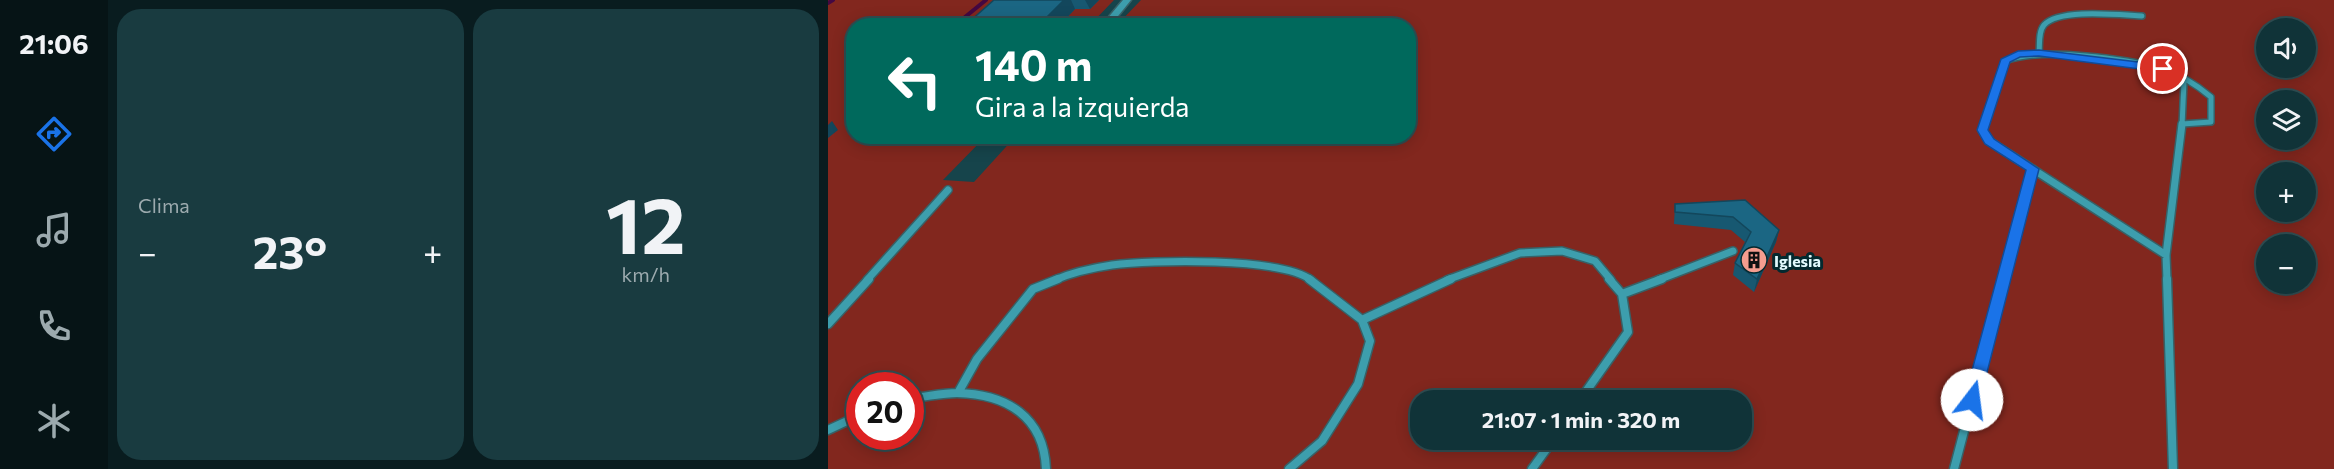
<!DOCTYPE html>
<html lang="es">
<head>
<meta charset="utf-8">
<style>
	:root { --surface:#103338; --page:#193b40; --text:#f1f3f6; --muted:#9caaae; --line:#304e53; --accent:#1a73e8 }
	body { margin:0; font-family:Commissioner,sans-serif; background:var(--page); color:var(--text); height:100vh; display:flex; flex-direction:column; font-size:22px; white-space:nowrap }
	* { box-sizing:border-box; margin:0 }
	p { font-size:20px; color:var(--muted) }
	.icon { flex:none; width:33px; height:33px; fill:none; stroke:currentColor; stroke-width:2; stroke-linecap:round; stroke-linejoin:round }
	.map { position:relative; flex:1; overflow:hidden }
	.side { display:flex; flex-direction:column; gap:9px; padding:9px; background:#091c1f; width:720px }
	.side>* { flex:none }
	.guide { position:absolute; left:18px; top:18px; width:570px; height:126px; border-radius:24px; box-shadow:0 3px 15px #0003,0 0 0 2px var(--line); background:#00695c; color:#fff; overflow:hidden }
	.fabs { position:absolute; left:1428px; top:18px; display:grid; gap:12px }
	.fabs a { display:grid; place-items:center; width:60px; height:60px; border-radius:50%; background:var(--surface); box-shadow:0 3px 15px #0003,0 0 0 2px var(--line); font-size:30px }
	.speed { position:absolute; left:18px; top:372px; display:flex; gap:12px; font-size:30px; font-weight:700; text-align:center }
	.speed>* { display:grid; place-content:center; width:78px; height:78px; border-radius:50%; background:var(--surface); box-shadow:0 3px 15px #0003,0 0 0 2px var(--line); line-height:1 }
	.speed .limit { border:9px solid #d22; background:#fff; color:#111 }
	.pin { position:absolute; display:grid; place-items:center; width:51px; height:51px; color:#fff; margin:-26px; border:3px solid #fff; border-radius:50%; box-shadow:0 2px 6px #0007 }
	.me { position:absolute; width:66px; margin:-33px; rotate:15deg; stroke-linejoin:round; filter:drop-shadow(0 0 4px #0008) }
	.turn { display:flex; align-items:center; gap:21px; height:126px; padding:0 30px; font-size:27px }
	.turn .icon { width:78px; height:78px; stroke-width:2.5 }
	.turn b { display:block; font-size:42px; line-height:51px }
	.big { font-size:45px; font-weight:700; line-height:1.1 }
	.side .tile { flex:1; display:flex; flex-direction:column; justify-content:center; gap:9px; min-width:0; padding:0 21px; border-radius:24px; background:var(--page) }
	.side .dial { align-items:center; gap:0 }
	.dial b { font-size:78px; line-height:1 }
	.heat { display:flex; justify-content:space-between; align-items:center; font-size:33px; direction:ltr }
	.side .tiles { flex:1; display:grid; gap:9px; grid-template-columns:repeat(2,1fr) }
	.trip { position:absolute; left:582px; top:390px; width:342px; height:60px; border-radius:24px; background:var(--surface); box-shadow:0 3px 15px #0003,0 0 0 2px var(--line); font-weight:700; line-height:60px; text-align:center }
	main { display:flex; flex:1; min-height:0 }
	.menu { display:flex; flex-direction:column; width:108px; justify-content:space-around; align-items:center; background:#061416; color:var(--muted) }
	.menu .icon { width:42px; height:42px }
	.menu .active { color:var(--accent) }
	.menu b { font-size:27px; color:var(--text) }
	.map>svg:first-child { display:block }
	.green { fill:#82271e; fill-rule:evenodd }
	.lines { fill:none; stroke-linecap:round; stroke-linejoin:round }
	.stream { stroke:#440842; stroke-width:4 }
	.service-far2-casing { stroke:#376167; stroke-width:8 }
	.service-far1-casing { stroke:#376167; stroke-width:10 }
	.service-casing { stroke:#376167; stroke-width:11 }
	.minor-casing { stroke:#376167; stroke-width:3 }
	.service-far2 { stroke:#3d9ead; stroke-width:5 }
	.service-far1 { stroke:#3d9ead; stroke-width:7 }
	.service { stroke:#3d9ead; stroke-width:8 }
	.minor { fill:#3d9ead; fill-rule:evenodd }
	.wall { fill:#175871 }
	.shaded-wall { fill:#13475c }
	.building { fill:#1b6683; stroke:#13475c; stroke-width:1.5 }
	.route { fill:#1a73e8; stroke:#114b97; stroke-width:1.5 }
	.labels { text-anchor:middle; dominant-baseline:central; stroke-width:6; stroke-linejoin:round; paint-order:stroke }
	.poi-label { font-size:16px; font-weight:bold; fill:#e2f9fd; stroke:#03292f; text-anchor:start }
</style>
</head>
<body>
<main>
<nav class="menu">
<b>21:06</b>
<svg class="icon active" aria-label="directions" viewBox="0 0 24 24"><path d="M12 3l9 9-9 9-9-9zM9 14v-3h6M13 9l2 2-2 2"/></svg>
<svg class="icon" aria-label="music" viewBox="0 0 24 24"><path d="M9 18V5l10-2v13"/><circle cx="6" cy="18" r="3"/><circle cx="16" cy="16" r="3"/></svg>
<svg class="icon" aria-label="phone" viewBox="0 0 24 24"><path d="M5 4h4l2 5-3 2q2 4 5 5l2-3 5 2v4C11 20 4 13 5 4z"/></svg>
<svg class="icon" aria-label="climate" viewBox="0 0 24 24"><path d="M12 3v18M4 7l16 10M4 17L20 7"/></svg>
</nav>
<section class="side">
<div class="tiles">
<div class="tile"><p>Clima</p>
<div class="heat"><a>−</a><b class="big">23°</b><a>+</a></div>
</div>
<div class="tile dial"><b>12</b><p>km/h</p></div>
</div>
</section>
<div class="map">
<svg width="1506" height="469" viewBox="0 0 1506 469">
	<rect width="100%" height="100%" fill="#16444b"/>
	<path class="green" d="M0,0h286l-24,25 -236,1v110l131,1 -42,43 31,2 41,-45 393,-1v-110l-291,-1 24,-25h1193v469h-1506zM1438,28h40v40h-40zM1438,100h40v40h-40zM1438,172h40v40h-40zM1438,244h40v40h-40zM32,386h50v50h-50zM592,400h322v40h-322z"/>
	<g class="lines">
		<path class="stream" d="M0,3l5,-3
			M126,26l32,-26"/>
		<defs>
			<path id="service-far2" d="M1211,53c1,-8 -1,-21 5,-28 15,-17 76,-10 98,-9
				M1155,126l22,-65c35,-14 121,-3 157,8 17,5 36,17 49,28v25l-29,2
				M1354,126l2,-45"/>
			<path id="service-far1" d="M1156,124l-2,6 7,11 177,114
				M39,280l81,-90
				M227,280c18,-8 37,-12 57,-15 38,-5 170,-8 199,15
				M619,280l73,-27 42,-2 33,10 16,19
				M830,280l75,-29
				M1176,280l29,-111
				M1339,280l-1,-25 16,-131"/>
			<path id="service" d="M1339,279l6,190
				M794,294l40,-15
				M534,320l89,-41
				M0,324l41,-45
				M130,393l19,-34 56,-70 25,-10
				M82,398c16,-1 31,-5 47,-5 50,1 87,24 89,76
				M752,400l48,-68 -6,-38 -13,-15
				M0,430l32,-15
				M461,469l33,-28 36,-57 12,-43 -8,-21 -53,-41
				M704,469l21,-29
				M1126,469l50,-190"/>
			<path id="minor" d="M295,0h8l-21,26h-9z"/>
		</defs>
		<use href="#service-far2" class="service-far2-casing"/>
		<use href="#service-far1" class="service-far1-casing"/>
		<use href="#service" class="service-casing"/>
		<use href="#minor" class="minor-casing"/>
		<use href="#service-far2" class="service-far2"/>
		<use href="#service-far1" class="service-far1"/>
		<use href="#service" class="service"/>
		<use href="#minor" class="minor"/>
	</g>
	<path class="wall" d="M166,0h105l-9,9h-15l-16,17h-88l-2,-4z
		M917,200l34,30 -3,12 -22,50 -21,-17 2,-12 10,-21 -14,-12 -57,-6 1,-20z"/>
	<path class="shaded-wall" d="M236,0h7l4,9 -16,17h-17l-1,-3z
		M257,0h14l-9,9z
		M4,121l6,9 -10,8v-13z
		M951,230l-3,12 -22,50 3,-13z"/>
	<path class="building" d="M166,0h70l-23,23 -72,-1z
		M917,200l34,30 -22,49 -22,-16 16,-31 -18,-15 -58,-5v-8z"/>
	<path class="route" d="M1211,50l124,15 5,4 -5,3 -124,-16 -19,1 -10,5 -22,68 6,9 45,30 -59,231 -2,5 -6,2 -6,-2 -2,-5 62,-230 -41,-26 -8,-14 24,-71 17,-8z"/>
	<defs>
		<symbol id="building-disc" viewBox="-11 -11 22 22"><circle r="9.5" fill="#f59d8f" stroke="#03292f"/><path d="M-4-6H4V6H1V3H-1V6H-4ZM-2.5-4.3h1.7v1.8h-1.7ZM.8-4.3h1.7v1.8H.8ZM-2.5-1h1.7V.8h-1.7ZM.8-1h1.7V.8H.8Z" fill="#111"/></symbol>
	</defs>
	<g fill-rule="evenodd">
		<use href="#building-disc" x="911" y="245" width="30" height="30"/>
	</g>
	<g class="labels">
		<g class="poi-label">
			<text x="946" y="260">Iglesia</text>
		</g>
	</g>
</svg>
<div class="fabs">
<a><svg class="icon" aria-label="sound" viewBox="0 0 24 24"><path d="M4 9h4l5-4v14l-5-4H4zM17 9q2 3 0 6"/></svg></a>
<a><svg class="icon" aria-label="layers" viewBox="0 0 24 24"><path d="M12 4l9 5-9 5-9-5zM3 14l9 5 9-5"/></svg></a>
<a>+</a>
<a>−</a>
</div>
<div class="speed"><div class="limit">20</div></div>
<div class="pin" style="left:1335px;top:69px;background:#d93025"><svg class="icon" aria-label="arrive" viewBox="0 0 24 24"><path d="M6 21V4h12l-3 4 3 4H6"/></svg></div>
<svg class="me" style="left:1144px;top:400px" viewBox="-20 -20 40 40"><circle r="19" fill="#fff"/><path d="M0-13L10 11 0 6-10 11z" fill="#1a73e8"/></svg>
<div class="trip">21:07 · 1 min · 320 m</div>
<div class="guide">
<div class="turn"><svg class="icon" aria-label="left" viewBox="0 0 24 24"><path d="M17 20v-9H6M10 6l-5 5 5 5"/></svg><div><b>140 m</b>Gira a la izquierda</div></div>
</div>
</div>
</main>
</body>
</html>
